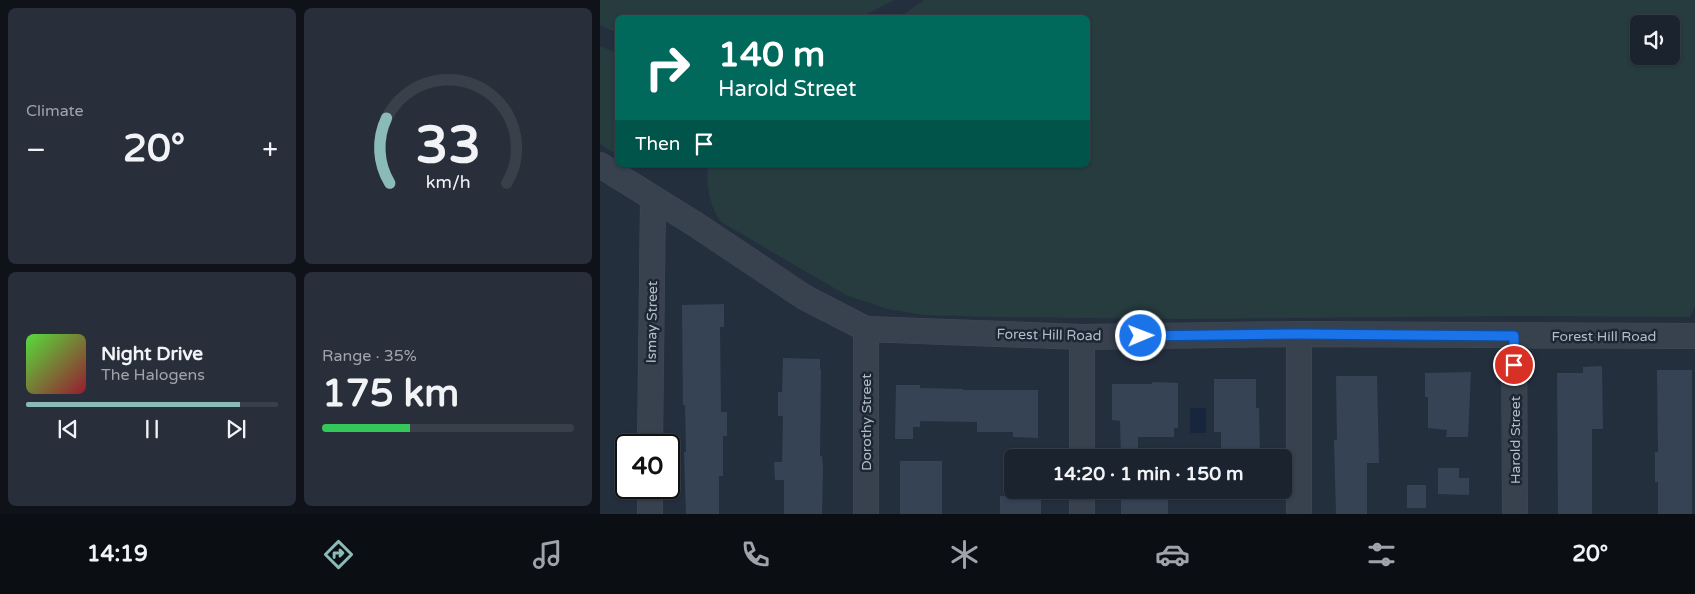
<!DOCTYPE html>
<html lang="en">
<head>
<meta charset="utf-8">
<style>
	:root { --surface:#1b232e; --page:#282f3a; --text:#f1f3f6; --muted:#a0a4aa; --line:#39404a; --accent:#8bbbb9 }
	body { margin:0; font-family:"Varela Round",sans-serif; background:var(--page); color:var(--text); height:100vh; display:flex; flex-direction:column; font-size:19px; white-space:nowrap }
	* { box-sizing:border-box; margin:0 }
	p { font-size:16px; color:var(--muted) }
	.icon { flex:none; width:28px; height:28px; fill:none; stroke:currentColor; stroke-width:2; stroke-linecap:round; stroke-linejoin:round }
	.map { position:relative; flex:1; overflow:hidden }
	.panel { display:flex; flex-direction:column; gap:8px; padding:8px; background:#0f1319; width:600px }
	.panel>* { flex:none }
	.guide { position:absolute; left:15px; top:15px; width:475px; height:152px; border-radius:8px; box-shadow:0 1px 4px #0004,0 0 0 1px var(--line); background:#00695c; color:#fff; overflow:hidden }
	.fabs { position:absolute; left:1030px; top:15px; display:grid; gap:10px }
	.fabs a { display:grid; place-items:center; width:50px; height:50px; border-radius:8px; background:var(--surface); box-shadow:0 1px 4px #0004,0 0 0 1px var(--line); font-size:25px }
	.speed { position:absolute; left:15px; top:434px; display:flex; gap:10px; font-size:25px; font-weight:700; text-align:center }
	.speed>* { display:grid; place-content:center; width:65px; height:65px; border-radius:50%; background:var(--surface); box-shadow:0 1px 4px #0004,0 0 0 1px var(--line); line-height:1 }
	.speed .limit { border:2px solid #111; border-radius:8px; background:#fff; color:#111 }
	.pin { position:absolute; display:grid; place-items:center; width:42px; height:42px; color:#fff; margin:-21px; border:2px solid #fff; border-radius:50%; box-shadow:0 1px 5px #0007 }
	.me { position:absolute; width:55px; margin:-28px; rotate:89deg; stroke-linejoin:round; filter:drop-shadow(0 0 4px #0008) }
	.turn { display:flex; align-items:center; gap:18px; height:105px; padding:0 20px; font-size:22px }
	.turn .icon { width:65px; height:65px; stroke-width:2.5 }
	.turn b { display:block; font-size:35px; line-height:42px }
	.then { display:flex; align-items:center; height:48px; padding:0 20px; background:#0003; gap:10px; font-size:19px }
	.big { font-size:38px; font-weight:700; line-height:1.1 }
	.panel .card { flex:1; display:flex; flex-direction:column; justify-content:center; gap:8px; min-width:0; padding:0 18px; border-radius:8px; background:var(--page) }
	.panel .dial { align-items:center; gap:0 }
	.dial svg { height:130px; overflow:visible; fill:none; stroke:var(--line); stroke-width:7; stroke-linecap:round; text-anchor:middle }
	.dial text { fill:var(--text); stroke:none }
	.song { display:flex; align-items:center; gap:15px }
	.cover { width:60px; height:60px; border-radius:8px; background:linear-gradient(135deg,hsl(110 70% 55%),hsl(350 70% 35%)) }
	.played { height:5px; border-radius:2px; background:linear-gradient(90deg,var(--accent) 85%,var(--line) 85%) }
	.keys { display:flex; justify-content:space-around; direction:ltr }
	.heat { display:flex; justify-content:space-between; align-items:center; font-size:28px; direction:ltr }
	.charge { height:8px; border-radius:4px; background:linear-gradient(90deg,#34c759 35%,var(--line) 0) }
	.panel .tiles { flex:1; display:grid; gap:8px; grid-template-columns:repeat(2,1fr) }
	.trip { position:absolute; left:404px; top:449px; width:288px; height:50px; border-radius:8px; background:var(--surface); box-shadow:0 1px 4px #0004,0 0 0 1px var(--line); font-weight:700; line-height:50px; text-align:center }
	.dock { display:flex; height:80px; justify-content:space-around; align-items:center; background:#0b0e12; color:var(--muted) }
	.dock .icon { width:35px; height:35px }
	.dock .active { color:var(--accent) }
	.dock b { font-size:22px; color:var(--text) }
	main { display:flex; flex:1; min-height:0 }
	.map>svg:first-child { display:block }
	.green { fill:#263c3f; fill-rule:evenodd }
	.water { fill:#17263c }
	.building { fill:#364354 }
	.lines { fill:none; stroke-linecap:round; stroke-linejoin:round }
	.minor-casing { stroke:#414a57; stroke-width:26 }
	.minor { stroke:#38414e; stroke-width:25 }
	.route-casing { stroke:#114b97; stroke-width:12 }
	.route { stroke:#1a73e8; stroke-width:9 }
	.labels { text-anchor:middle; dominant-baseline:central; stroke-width:5; stroke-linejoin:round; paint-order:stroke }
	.street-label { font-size:14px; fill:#b4bcc9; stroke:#1d2633 }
</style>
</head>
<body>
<main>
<section class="panel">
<div class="tiles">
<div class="card"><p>Climate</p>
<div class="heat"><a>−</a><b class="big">20°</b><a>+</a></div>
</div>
<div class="card dial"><svg viewBox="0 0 100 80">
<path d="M14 69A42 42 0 1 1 86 69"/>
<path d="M14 69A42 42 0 0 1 12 29" stroke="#8bbbb9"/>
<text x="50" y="56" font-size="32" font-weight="700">33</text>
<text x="50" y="72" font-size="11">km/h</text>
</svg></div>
<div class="card">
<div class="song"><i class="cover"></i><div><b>Night Drive</b><p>The Halogens</p></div></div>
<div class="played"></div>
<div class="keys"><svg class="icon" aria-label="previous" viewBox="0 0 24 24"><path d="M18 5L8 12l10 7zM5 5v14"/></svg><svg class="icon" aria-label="pause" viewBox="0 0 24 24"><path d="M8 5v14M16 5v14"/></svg><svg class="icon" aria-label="next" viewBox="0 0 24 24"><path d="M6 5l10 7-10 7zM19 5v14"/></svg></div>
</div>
<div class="card"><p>Range · 35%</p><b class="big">175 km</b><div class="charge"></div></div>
</div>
</section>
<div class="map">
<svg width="1095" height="514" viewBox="0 0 1095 514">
	<rect width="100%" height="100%" fill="#242f3e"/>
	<path class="green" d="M0,0h294l-33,17 -243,1 -1,15 -17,-8z
		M324,0h771v306l-5,11 -173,-1 -335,3 -188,-2 -70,-2 -36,-6 -42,-14 -125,-73c-12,-17 -15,-37 -13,-57h380v-147l-188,-1zM1039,24h32v32h-32z
		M0,46l17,7v102l-17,-11z"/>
	<path class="water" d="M590,408h16v25h-16z"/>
	<path class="building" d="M124,304v23h-4l1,85h6v24h-4v40h-4v38h-33l-2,-62h2l-1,-47h-2l-1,-100z
		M183,358l37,1v10h1l-1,87h2l1,12 -1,46h-38v-34h-9l-1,-18h8l1,-46h-5v-24h4z
		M1002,366l1,63h-11v85h-34l-1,-141h26v-6z
		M1057,370h35v144h-34v-32h-3v-30h3z
		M871,372l-3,65h-22l1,-7 -19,-2v-31h-3v-24z
		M736,376h41l2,87h-12v51h-31l-2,-74h3z
		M614,379h42v29h3l1,50h-39v-26h-7z
		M552,382l26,1v45h-4v9h-36v21h-17l-1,-37 -8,-1v-36h40z
		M296,385h24v3l43,1v1h75v48l-25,-1v-5h-36v-10l-57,-1v6h-7v12h-18z
		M300,461h42v53h-42z
		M838,468h21v10h10v17l-31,-1z
		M807,485h19v23h-19z
		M521,490h47v24h-47z
		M400,496h41v18h-41z"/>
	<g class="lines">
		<defs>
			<path id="minor" d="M0,165l95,59 109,73 62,32 216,8 217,-3 396,2
				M699,334v180
				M914,336l1,178
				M482,337v121
				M50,445l3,-247
				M482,490v24
				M50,514v-26
				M266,514v-185"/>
		</defs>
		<use href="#minor" class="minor-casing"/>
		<use href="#minor" class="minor"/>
	</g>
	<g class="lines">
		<defs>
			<path id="route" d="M541,336l158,-2 215,2v29"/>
		</defs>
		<use href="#route" class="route-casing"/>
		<use href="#route" class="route"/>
	</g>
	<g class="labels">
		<g class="street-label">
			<text transform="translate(52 322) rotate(-89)">Ismay Street</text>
			<text transform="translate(449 335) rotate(1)">Forest Hill Road</text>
			<text x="1004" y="336">Forest Hill Road</text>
			<text transform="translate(266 422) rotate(-90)">Dorothy Street</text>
			<text transform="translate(915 440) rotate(-90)">Harold Street</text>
		</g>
	</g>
</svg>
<div class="fabs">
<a><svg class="icon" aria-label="sound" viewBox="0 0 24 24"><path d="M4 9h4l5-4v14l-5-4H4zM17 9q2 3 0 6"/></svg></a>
</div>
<div class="speed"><div class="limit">40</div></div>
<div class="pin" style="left:914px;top:365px;background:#d93025"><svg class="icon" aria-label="arrive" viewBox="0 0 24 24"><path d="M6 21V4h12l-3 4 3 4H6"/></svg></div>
<svg class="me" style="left:541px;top:336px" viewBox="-20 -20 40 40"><circle r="17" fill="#1a73e8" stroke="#fff" stroke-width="3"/><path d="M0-11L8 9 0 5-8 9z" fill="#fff"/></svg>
<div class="trip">14:20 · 1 min · 150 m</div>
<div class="guide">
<div class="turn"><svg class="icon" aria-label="right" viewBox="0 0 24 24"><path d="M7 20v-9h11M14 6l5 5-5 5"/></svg><div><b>140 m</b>Harold Street</div></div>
<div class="then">Then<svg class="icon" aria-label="arrive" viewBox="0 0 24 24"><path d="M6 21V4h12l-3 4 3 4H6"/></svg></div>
</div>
</div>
</main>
<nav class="dock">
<b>14:19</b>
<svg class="icon active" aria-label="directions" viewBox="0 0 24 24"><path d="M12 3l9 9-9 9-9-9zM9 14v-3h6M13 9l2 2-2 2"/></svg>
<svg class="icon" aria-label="music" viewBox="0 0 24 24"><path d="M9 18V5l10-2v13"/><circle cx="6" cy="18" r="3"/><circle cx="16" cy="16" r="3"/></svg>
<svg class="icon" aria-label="phone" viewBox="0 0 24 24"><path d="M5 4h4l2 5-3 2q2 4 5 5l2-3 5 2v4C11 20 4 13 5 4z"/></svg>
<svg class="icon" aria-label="climate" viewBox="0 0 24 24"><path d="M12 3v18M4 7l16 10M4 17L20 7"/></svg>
<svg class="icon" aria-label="car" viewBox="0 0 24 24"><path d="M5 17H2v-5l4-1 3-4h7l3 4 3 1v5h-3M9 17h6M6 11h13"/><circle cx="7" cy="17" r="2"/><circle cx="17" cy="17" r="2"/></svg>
<svg class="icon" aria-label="filters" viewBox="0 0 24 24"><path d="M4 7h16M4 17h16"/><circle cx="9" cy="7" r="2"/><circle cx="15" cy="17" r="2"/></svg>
<b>20°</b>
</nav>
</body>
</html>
